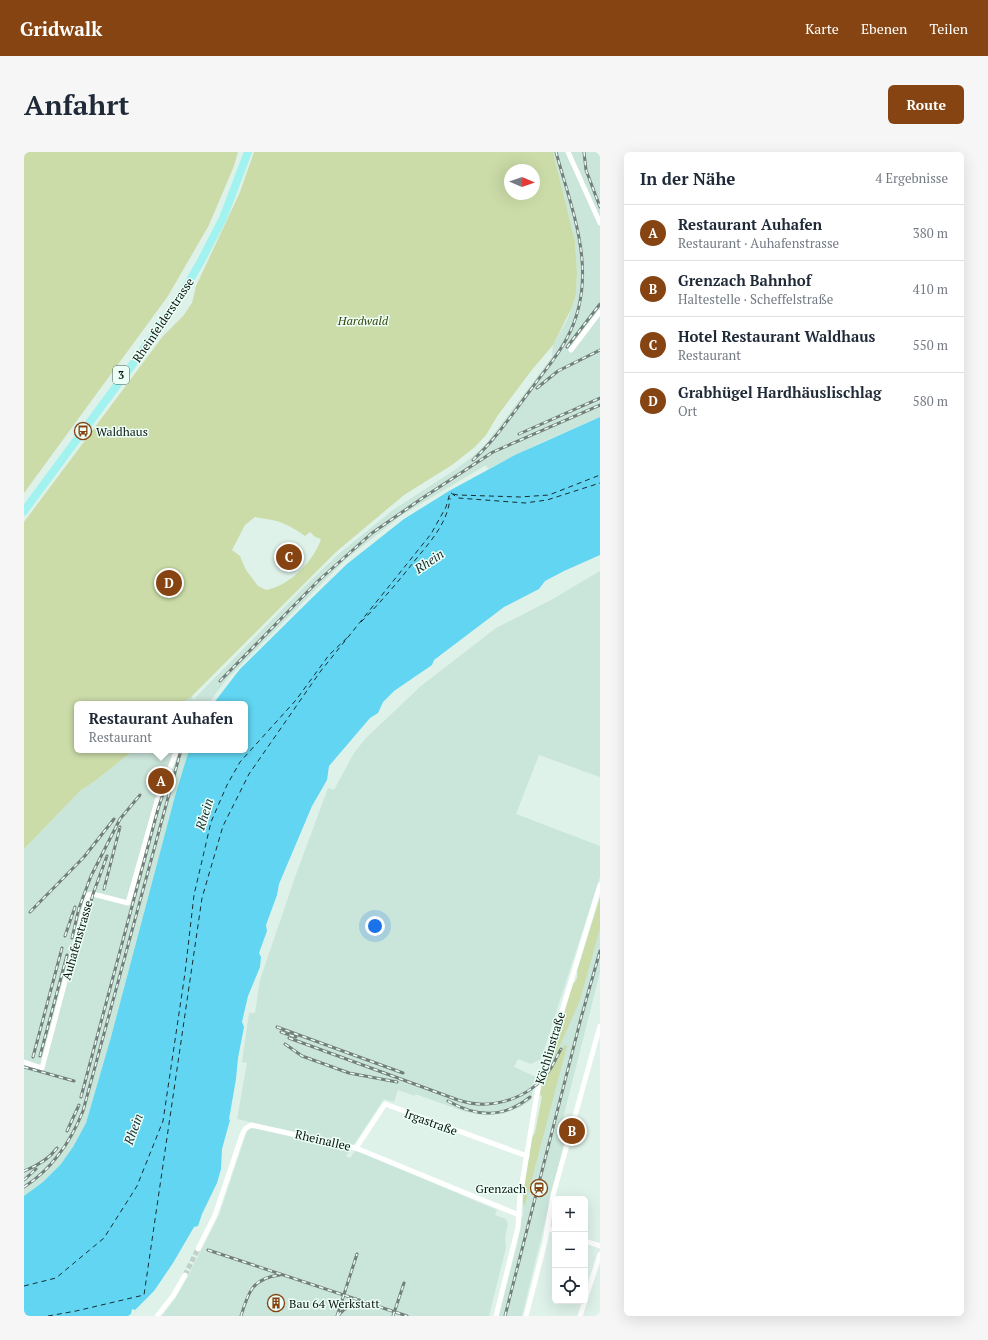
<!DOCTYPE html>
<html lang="de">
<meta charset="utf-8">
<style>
body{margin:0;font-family:"PT Serif",serif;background:#f6f6f7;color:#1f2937}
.controls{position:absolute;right:12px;bottom:12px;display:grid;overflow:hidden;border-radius:6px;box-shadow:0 4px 16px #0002}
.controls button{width:36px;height:36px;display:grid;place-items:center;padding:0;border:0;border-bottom:1px solid #e0e1e3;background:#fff;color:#1f2937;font:20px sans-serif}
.compass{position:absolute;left:480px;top:12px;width:36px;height:36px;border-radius:50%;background:#fff;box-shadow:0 4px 16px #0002;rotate:92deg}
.you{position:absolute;left:351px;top:774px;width:14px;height:14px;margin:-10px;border:3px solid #fff;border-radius:50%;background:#1a73e8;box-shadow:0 0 0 6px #1a73e833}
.badge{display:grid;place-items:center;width:26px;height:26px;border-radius:50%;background:#854411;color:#fff;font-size:13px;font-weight:700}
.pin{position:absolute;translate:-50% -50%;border:2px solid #fff;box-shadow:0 1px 4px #0006}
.popup{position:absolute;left:50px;top:549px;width:174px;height:52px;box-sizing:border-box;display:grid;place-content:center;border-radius:6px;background:#fff;filter:drop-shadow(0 1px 3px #0005);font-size:13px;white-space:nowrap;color:#747a83}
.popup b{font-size:15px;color:#1f2937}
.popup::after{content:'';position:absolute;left:50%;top:100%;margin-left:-8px;border:8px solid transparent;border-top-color:#fff}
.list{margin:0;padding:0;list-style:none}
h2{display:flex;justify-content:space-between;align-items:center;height:52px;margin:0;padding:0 16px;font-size:17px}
h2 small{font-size:13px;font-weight:400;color:#747a83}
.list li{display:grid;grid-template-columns:26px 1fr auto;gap:12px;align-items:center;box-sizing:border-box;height:56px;padding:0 16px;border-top:1px solid #e0e1e3}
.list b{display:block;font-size:15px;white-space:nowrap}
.list p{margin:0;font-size:13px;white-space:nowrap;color:#747a83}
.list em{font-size:13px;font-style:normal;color:#747a83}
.icon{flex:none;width:22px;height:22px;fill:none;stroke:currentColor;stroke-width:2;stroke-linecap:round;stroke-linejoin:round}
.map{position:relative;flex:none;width:576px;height:1164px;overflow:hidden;border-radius:6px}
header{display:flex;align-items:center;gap:24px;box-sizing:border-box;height:56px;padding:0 20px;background:#854411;color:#fff}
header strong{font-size:19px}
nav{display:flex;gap:22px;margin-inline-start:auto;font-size:14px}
.intro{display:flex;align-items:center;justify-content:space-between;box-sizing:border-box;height:96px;padding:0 24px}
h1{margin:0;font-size:28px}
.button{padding:10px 18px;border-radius:6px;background:#854411;color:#fff;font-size:14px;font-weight:700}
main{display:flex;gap:24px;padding:0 24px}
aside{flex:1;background:#fff;border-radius:6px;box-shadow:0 4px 16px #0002}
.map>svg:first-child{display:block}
</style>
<header>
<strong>Gridwalk</strong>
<nav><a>Karte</a><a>Ebenen</a><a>Teilen</a></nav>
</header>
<div class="intro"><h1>Anfahrt</h1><a class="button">Route</a></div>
<main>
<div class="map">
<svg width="576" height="1164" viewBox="0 0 576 1164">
<rect width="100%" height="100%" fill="#def2ea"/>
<g fill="#cae5da">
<polygon points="529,0 576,0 576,265 516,291 464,317 462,313 378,363 322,407 203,527 184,552 158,552 168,544 169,548 288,427 317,400 369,358 432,317 448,305 462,292 528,205 529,193 544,166 552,142 553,121 551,89"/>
<polygon points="576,419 576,625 515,603 492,662 576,694 576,725 517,907 507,912 494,907 490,915 512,925 508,935 509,937 507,948 498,954 479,962 457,963 439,959 391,942 391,944 374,938 370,950 360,947 329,994 213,967 223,911 218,910 225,861 231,861 236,828 270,728 304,636 310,638 330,601 342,586 397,534 472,476 527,448"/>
<polygon points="110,598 165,598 151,644 87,885 62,971 49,995 37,1012 19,1030 0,1044 0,697 56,639 71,629"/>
<polygon points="576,777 576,820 534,986 541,988 498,1164 475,1164 493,1093 499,1061 499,1045 508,985 511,981 518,945 516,942 520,922 525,915 535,896 555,848"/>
<polygon points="232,976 324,999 324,1001 322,1004 326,1006 331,999 340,1002 473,1058 471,1063 482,1067 484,1072 481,1085 482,1096 465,1164 138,1164 152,1145 163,1126 195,1063 223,979 225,977"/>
</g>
<g fill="#cbdca8" fill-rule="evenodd">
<polygon points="0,0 214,0 210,14 185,73 144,144 0,341"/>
<path d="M230,0H529L551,89L553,121L552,142L548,155L529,193L507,219L474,263L462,283L451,295L428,313L380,343L312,400L168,544L158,552H53V598H110L71,629L56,639L0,697V370L139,184L159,164L168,151L172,134L216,40ZM486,18H510V42H486ZM231,365C255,369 261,370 281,384L286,380L291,385L297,387C290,409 265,434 242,438L234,434L222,418L216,404L208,398L221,373Z"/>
<path d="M576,745V777L556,848L535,896L525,916L520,922L549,832C553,828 554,824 553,819Z"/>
<polygon points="540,893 543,894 501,1053 499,1052 499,1045 508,985 511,981 518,945 516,942 519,928 524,923 534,907"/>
</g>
<polygon fill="#61d5f1" points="576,265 576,403 540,419 521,429 515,437 480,455 410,508 408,513 370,539 359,550 354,561 346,566 305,614 303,628 288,654 255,732 253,743 242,773 243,779 235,801 237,805 236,815 224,844 218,870 220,875 214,906 212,927 205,967 206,968 198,997 197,1017 193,1031 178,1062 174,1074 170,1075 149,1111 130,1139 111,1158 108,1157 107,1162 104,1164 0,1164 0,1044 19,1030 37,1012 49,995 62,971 87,885 151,644 165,598 221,598 221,552 189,552 216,517 291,443 323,412 380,367 425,339 491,303"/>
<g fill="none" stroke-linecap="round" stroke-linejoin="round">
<g stroke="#182d32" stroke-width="1" stroke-dasharray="5 4" stroke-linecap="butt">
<polyline points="427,341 434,346 501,351 523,348 576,331"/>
<polyline points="429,342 434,343 496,345 525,343 576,323"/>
<path d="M337,470C357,450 375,429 392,407C407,389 424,370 426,346"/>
<polyline points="0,1134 32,1126 80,1086 113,1034 139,969 161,821 170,743 187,670 203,633 216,610 272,548 305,503 326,483"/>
<polyline points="24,1164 52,1159 120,1143 178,746 199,674 225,622 296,520 407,382 422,355 426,341"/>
</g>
<polyline stroke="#bfd1c9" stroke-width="5" stroke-dasharray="5 2.5" stroke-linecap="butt" points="161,1123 174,1097"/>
<g stroke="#fff" stroke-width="5">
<polyline points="544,0 576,71"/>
<polyline points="547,198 576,160"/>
<polyline points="0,910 18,916 64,743 69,742 104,751 133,649 153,598"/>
<polyline points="332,996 361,952 503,1004"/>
<polyline points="524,1076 531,1079"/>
<polyline points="561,1089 576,1094"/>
<polyline points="174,1097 191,1063 218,983 221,977 227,973 332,996 495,1063"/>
<polyline points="561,1148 576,1102"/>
<polyline points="133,1164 149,1144 161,1123"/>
<polyline points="472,1164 494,1075 496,1043 515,930 532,879 576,733"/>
<polyline points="502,1164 521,1090 529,1043 576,874"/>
<polyline points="556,1164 561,1149"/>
</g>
<polyline stroke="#a2f2f0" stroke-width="8" points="0,359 108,213 155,147 177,109 199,66 224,0"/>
<g stroke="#727f7a" stroke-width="3">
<g id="rail">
<polyline points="560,0 562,18 576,55"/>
<polyline points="543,195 576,152"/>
<polyline points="513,236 534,219 576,198"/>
<polyline points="495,282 576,246"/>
<path d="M449,308C472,287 489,261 508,236C520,219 534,204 543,186C576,124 549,62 532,0"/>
<polyline points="196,529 294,429 348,381 397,347 469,300 576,253"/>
<polyline points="80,737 96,675"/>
<polyline points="6,760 60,705 90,667"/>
<polyline points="61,773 69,742 83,704"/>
<polyline points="41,784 51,755"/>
<polyline points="48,786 55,756 67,724 96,667 116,643"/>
<polyline points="253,875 379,921"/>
<polyline points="257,880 272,885"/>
<path d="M265,886L434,948C467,959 505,947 525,919C530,912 533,904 537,897"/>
<polyline points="261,892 278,904 325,921 373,930"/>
<polyline points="16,904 43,803"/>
<polyline points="9,905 38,796"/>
<polyline points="0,915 50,929"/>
<polyline points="57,945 134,657 144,627"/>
<path d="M424,949C452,965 479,967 506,945"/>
<polyline points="43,979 55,953"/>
<path d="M0,1019C13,1014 25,1007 33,996"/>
<polyline points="0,1028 12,1017"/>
<path d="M0,1035C28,1017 47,989 59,959L157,598"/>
<polyline points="184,1098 383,1164"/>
<path d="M217,1164C224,1141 228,1126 256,1123"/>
<polyline points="313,1164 333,1102"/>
<path d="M314,1164C320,1156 328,1151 339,1151"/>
<polyline points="369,1164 380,1131"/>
<polyline points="481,1164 557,866 576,799"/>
</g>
</g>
<use href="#rail" stroke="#ecfff7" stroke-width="1.5" stroke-dasharray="4.5" stroke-linecap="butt"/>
</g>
<defs>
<g id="bus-ring" transform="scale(0.9)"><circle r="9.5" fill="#ecfff7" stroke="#854411" stroke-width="1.5"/><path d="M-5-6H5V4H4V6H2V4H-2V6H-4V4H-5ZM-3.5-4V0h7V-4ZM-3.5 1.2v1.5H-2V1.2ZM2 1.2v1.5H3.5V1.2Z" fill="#854411"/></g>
<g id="station-ring" transform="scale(0.9)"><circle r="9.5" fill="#ecfff7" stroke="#854411" stroke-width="1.5"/><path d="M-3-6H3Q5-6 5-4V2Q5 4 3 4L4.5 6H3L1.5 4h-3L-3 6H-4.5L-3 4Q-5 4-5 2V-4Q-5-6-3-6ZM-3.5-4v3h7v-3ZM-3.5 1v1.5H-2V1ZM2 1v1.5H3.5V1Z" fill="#854411"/></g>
<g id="building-ring" transform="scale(0.9)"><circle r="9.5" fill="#ecfff7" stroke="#854411" stroke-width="1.5"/><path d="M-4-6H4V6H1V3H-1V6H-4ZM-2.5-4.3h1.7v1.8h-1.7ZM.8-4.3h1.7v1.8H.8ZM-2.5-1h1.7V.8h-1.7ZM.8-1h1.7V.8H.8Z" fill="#854411"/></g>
</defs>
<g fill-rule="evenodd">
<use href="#bus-ring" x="59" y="279"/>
<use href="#station-ring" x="515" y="1036"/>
<use href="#building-ring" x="252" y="1151"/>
</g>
<g text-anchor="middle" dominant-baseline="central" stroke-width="3" stroke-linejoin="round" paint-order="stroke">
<rect fill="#ecfff7" stroke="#505a56" stroke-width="1" x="89" y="214" width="16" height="18" rx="3"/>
<g font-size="11" font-weight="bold" fill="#0d1411">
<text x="97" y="223">3</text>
</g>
<g font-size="12" fill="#0d1411" stroke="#ecfff7">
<text transform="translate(139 168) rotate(-56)">Rheinfelderstrasse</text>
<text transform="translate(53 788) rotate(-74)">Auhafenstrasse</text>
<text transform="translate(526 896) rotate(-73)">Köchlinstraße</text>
<text transform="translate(407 970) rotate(20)">Irgastraße</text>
<text transform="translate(299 988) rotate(13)">Rheinallee</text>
</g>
<g font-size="12" font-style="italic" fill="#374506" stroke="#ecfff7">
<text x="339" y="168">Hardwald</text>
</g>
<g font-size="12" fill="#0d1411" stroke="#ecfff7" text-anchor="start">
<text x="72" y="279">Waldhaus</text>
<text x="502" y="1036" text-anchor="end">Grenzach</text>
<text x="265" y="1151">Bau 64 Werkstatt</text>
</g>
<g font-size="13" font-style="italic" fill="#182d32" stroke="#ecfff7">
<text transform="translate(405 409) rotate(-34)">Rhein</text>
<text transform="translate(180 662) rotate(-73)">Rhein</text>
<text transform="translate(109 977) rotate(-70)">Rhein</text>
</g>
</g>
</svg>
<div class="controls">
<button>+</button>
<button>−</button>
<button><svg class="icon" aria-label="locate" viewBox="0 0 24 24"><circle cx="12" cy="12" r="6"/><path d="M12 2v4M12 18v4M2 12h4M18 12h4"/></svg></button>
</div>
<svg class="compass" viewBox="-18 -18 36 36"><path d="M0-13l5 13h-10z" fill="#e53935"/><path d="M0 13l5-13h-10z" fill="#747a83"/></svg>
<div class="you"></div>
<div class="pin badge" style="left:137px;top:629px">A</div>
<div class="popup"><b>Restaurant Auhafen</b>Restaurant</div>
<div class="pin badge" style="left:548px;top:979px">B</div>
<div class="pin badge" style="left:265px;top:405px">C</div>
<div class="pin badge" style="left:145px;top:431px">D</div>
</div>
<aside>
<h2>In der Nähe<small>4 Ergebnisse</small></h2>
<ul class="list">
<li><span class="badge">A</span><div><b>Restaurant Auhafen</b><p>Restaurant · Auhafenstrasse</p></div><em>380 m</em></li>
<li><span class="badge">B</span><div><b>Grenzach Bahnhof</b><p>Haltestelle · Scheffelstraße</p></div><em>410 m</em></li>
<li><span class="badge">C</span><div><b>Hotel Restaurant Waldhaus</b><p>Restaurant</p></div><em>550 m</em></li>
<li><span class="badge">D</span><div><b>Grabhügel Hardhäuslischlag</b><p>Ort</p></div><em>580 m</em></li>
</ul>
</aside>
</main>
